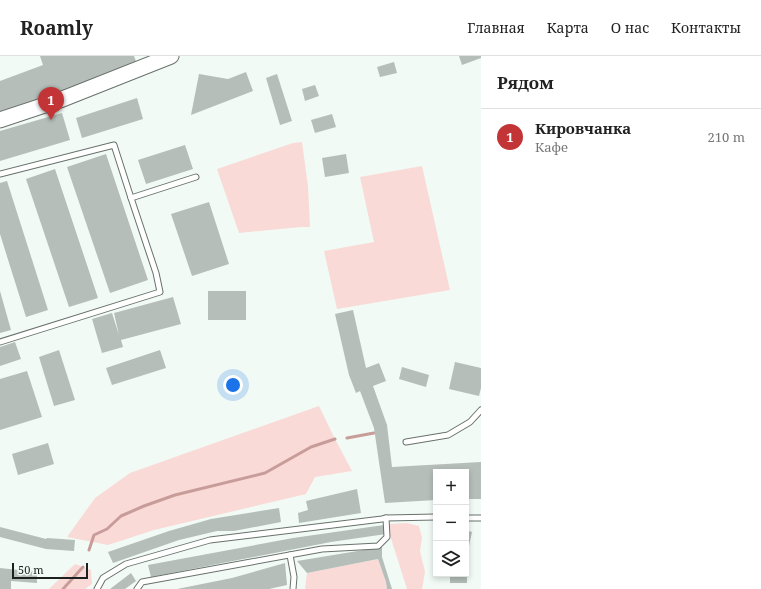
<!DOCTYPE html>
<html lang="ru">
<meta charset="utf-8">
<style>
body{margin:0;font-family:"Noto Serif",serif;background:#f6f6f6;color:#222}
.controls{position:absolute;right:12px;bottom:12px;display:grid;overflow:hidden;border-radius:0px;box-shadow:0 2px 6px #0003}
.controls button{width:36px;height:36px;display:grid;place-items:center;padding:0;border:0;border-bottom:1px solid #e0e0e0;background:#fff;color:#222;font:20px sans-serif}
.scale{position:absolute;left:12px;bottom:10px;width:76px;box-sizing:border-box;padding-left:4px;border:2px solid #1c201e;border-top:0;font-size:11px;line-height:14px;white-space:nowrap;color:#1c201e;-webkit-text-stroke:3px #f1faf5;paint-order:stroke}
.you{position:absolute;left:233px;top:329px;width:14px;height:14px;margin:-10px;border:3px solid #fff;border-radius:50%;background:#1a73e8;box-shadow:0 0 0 6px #1a73e833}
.badge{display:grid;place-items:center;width:26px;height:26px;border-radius:50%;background:#c33436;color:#fff;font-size:13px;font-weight:700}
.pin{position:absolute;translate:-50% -33px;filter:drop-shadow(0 1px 2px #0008)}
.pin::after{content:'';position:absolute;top:21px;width:14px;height:12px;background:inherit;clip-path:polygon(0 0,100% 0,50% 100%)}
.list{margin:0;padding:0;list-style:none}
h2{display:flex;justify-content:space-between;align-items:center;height:52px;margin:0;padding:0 16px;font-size:17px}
h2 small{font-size:13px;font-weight:400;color:#767676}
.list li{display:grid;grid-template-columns:26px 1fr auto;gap:12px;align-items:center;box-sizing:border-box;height:56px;padding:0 16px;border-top:1px solid #e0e0e0}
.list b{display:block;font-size:15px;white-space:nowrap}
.list p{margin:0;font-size:13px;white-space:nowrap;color:#767676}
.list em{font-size:13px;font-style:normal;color:#767676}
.icon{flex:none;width:22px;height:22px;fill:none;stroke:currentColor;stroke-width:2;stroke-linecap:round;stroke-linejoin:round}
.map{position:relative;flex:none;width:481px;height:533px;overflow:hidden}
header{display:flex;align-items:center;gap:24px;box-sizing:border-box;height:56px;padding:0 20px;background:#fff;border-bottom:1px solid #e0e0e0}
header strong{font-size:19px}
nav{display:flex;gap:22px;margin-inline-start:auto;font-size:14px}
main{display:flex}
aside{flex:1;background:#fff}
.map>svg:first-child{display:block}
</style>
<header>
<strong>Roamly</strong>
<nav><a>Главная</a><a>Карта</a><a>О нас</a><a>Контакты</a></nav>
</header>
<main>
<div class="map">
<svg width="481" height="533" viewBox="0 0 481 533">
<rect width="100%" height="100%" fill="#f1faf5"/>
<g fill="#fadad7">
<polygon points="302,86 308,130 310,171 301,171 239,177 217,113 293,87"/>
<polygon points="422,110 450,234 337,253 324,195 374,186 360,121"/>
<polygon points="319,350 335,383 352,415 315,421 306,438 154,474 108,489 67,481 95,442 130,417"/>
<polygon points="407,467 419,470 422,482 420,495 425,516 422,533 407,533 388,473 389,468"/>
<polygon points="378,503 386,526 387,533 305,533 307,517"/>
<polygon points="75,508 91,514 92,528 85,533 49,533"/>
</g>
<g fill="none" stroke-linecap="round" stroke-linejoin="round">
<g stroke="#c89d99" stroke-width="3">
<polyline points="347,382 374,377"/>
<polyline points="89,494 94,479 107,473 121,460 144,450 175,439 265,417 311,391 335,383"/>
<polyline points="63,533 83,511"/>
</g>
</g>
<g fill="#b5beb9">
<polygon points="40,0 134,0 137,8 0,57 0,25 43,9"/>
<polygon points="459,0 481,0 481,2 462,9"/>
<polygon points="394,6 397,17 380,21 377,11"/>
<polygon points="246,16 253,35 191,59 199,18 228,23"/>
<polygon points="277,18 292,65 280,69 266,22"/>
<polygon points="315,29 319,40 305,45 302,33"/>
<polygon points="137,42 143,63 82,82 76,62"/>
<polygon points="62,57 70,84 0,105 0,75"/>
<polygon points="332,58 336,71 315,77 311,64"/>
<polygon points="185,89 193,113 146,128 138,104"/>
<polygon points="106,98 148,224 110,237 67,111"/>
<polygon points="346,98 349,117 325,121 322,102"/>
<polygon points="55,113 98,242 69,251 26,123"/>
<polygon points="7,125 48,254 26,261 0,178 0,127"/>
<polygon points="209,146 229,208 192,220 171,158"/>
<polygon points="0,235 11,274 0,277"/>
<rect x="208" y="235" width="38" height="29"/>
<polygon points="173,241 181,268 121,284 123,291 102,297 92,263 112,257 119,279 114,257"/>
<polygon points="353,254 366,312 379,307 386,325 373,330 387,369 392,411 481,406 481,443 466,443 466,416 436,416 436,444 385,447 374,372 360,335 356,337 349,319 335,258"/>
<polygon points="15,286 21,303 0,310 0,291"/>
<polygon points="59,294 75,344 54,350 39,301"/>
<polygon points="160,294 166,312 112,329 106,312"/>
<polygon points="455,306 481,312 481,332 479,340 449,333"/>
<polygon points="402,311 429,319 426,331 399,323"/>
<polygon points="27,315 42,361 0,374 0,323"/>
<polygon points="48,387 54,408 18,419 12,398"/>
<polygon points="357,433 361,457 299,467 298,457 308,454 306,445"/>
<polygon points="279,452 281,466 234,475 217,475 179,484 113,507 108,496 169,475 211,463"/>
<polygon points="384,469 386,478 331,486 151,521 148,509 293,482"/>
<polygon points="0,471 46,483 47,482 75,484 74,495 46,493 0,481"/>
<polygon points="466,474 472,476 467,499 466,499"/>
<polygon points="382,491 382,501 392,533 387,533 386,526 378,503 307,517 297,505"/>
<polygon points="285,507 287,529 269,533 177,533 232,522"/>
<polygon points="0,512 37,516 37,527 11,525 11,533 0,533"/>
<polygon points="131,517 136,525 125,533 110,533"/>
<rect x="450" y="518" width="17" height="9"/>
</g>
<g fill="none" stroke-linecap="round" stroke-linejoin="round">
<g stroke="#69716c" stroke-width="7">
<g id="lane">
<polyline points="0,118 114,89 131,142 196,121"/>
<polyline points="0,286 160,236 156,217 131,142"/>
<polyline points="406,386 448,379 470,366 481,354"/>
<polyline points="466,462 481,462"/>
<polyline points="290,499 294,521 293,533"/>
<polyline points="97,533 103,522 126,508 210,484 382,463 386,462 436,461"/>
<polyline points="137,533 142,526 322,493 378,490 387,481 386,462"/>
</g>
</g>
<g stroke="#69716c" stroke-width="17">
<polyline id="secondary" points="0,64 60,44 171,0"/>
</g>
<use href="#lane" stroke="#fff" stroke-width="5"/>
<use href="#secondary" stroke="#fff" stroke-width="15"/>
</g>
</svg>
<div class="controls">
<button>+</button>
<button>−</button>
<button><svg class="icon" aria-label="layers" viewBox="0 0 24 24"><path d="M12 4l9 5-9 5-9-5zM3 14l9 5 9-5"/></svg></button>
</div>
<div class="scale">50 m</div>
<div class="you"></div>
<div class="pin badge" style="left:51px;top:64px">1</div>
</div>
<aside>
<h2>Рядом<small></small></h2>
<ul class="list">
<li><span class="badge">1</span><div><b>Кировчанка</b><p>Кафе</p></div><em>210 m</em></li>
</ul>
</aside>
</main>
